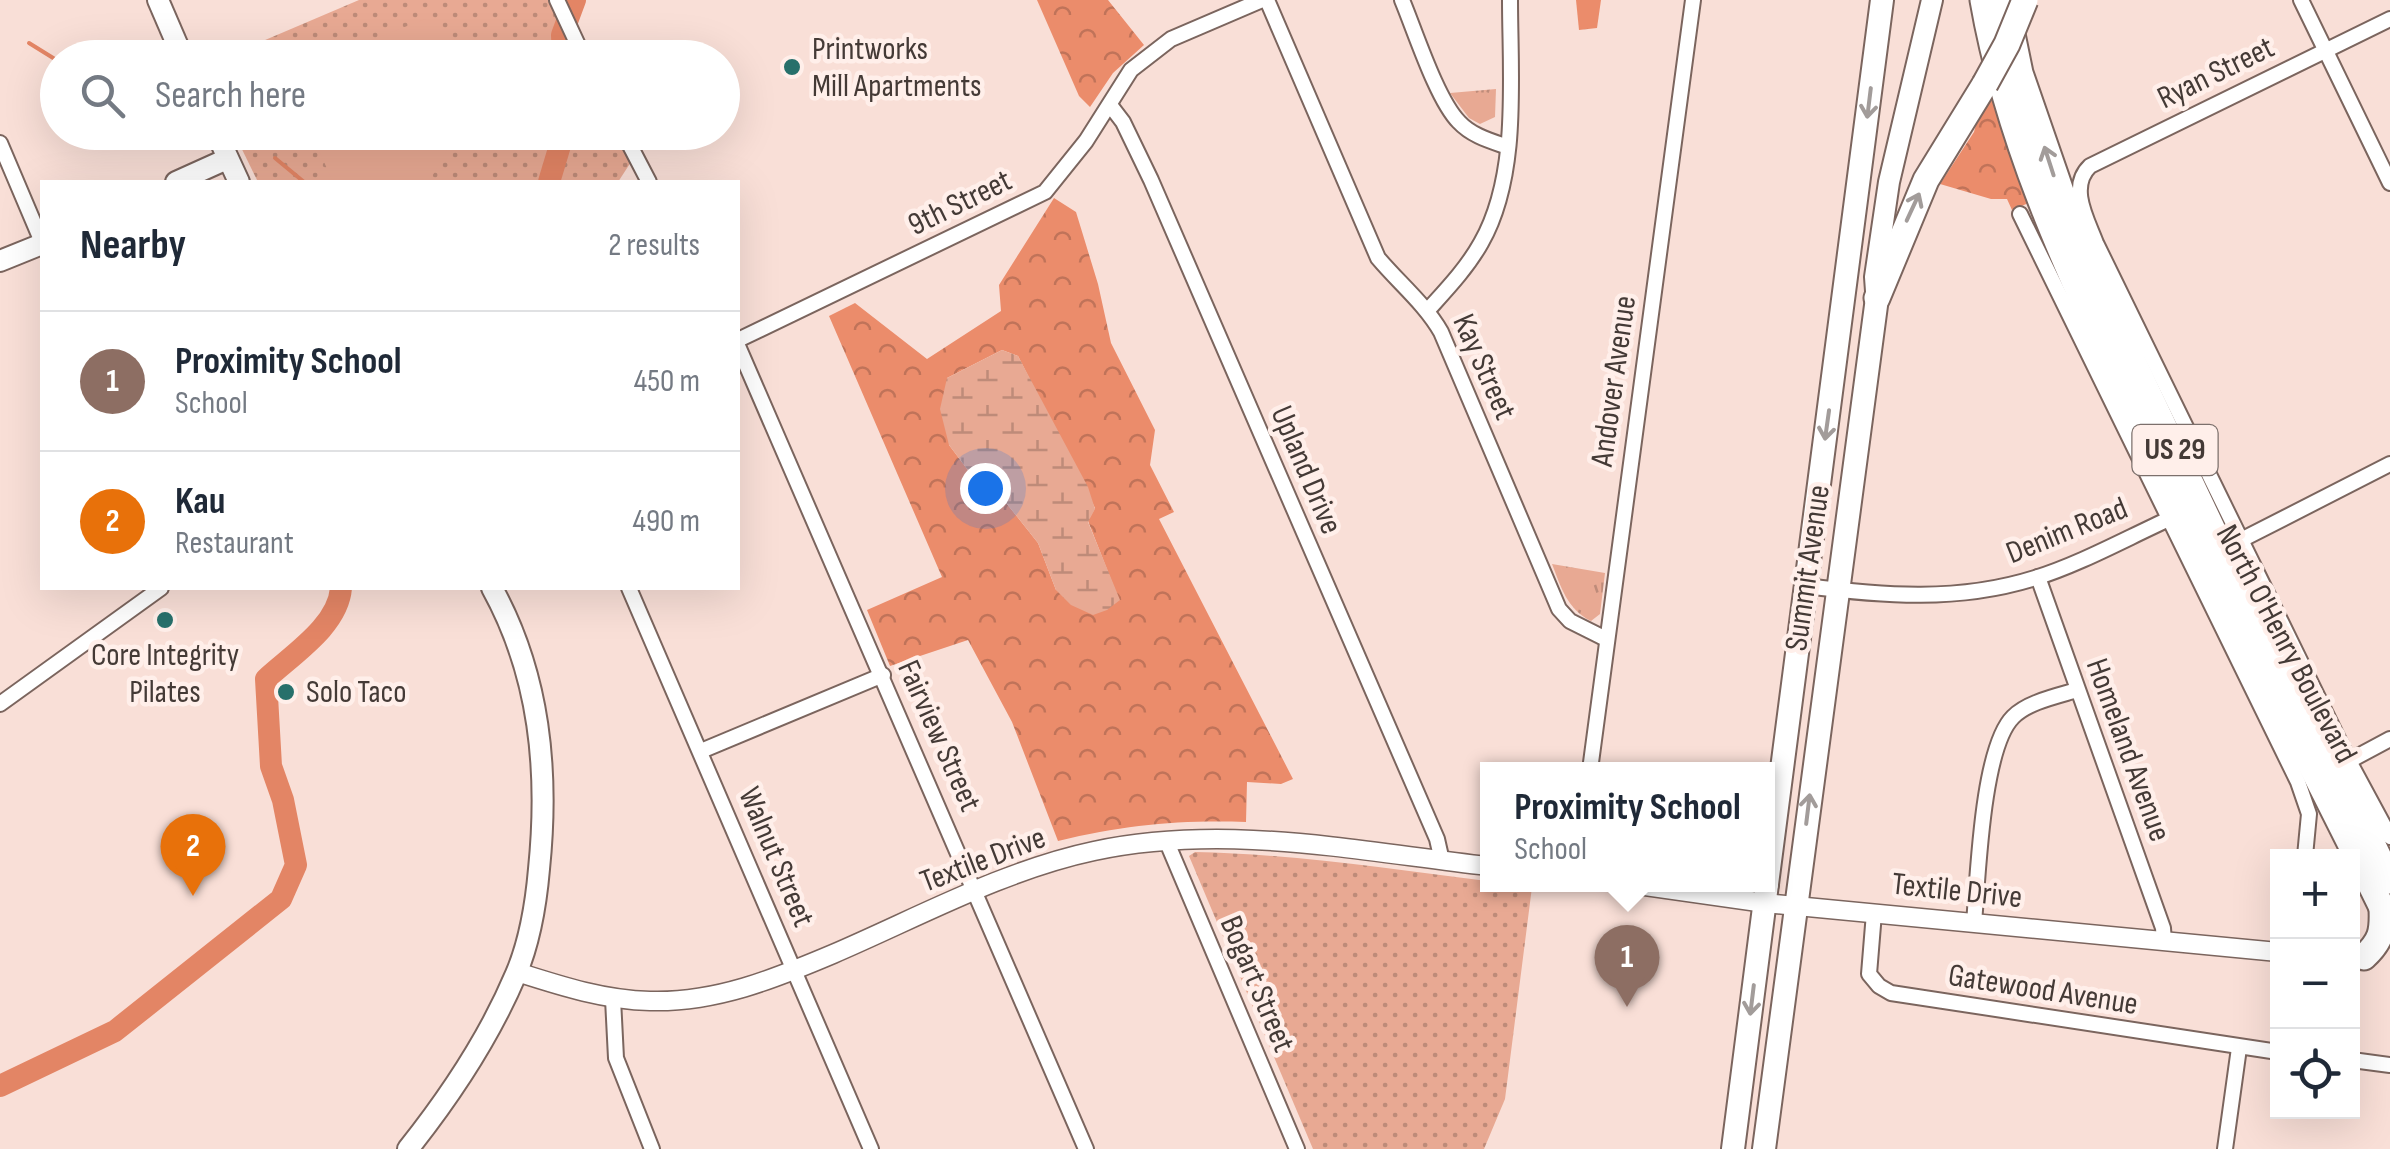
<!DOCTYPE html>
<meta charset="utf-8">
<style>
body{margin:0;font-family:"Sofia Sans Condensed",sans-serif;background:#f6f6f7;color:#1f2937}
.controls{position:absolute;right:30px;bottom:30px;display:grid;overflow:hidden;border-radius:0px;box-shadow:0 10px 40px #0002}
.controls button{width:90px;height:90px;display:grid;place-items:center;padding:0;border:0;border-bottom:2px solid #e0e1e3;background:#fff;color:#1f2937;font:50px sans-serif}
.you{position:absolute;left:985px;top:488px;width:35px;height:35px;margin:-25px;border:8px solid #fff;border-radius:50%;background:#1a73e8;box-shadow:0 0 0 15px #1a73e833}
.badge{display:grid;place-items:center;width:65px;height:65px;border-radius:50%;background:#111827;color:#fff;font-size:32px;font-weight:700}
.pin{position:absolute;translate:-50% -82px;filter:drop-shadow(0 2px 5px #0008)}
.pin::after{content:'';position:absolute;top:52px;width:35px;height:30px;background:inherit;clip-path:polygon(0 0,100% 0,50% 100%)}
.popup{position:absolute;left:1480px;top:762px;width:295px;height:130px;box-sizing:border-box;display:grid;place-content:center;border-radius:0px;background:#fff;filter:drop-shadow(0 2px 8px #0005);font-size:32px;white-space:nowrap;color:#747a83}
.popup b{font-size:38px;color:#1f2937}
.popup::after{content:'';position:absolute;left:50%;top:100%;margin-left:-20px;border:20px solid transparent;border-top-color:#fff}
.list{margin:0;padding:0;list-style:none}
h2{display:flex;justify-content:space-between;align-items:center;height:130px;margin:0;padding:0 40px;font-size:42px}
h2 small{font-size:32px;font-weight:400;color:#747a83}
.list li{display:grid;grid-template-columns:65px 1fr auto;gap:30px;align-items:center;box-sizing:border-box;height:140px;padding:0 40px;border-top:2px solid #e0e1e3}
.list b{display:block;font-size:38px;white-space:nowrap}
.list p{margin:0;font-size:32px;white-space:nowrap;color:#747a83}
.list em{font-size:32px;font-style:normal;color:#747a83}
.icon{flex:none;width:55px;height:55px;fill:none;stroke:currentColor;stroke-width:2;stroke-linecap:round;stroke-linejoin:round}
.map{position:relative;flex:none;width:2390px;height:1149px;overflow:hidden}
.search{position:absolute;background:#fff;box-shadow:0 10px 40px #0002;left:40px;top:40px;width:700px;height:110px;display:flex;align-items:center;gap:25px;box-sizing:border-box;padding:0 35px;border-radius:55px;color:#747a83;font-size:38px}
.panel{position:absolute;background:#fff;box-shadow:0 10px 40px #0002;left:40px;top:180px;width:700px;height:410px;border-radius:0px}
.map>svg:first-child{display:block}
</style>
<div class="map">
<svg width="2390" height="1149" viewBox="0 0 2390 1149">
<defs>
<pattern id="grass-tufts" width="24" height="20" patternUnits="userSpaceOnUse" patternTransform="scale(2.5)"><rect width="24" height="20" fill="#e8a993"/><path d="M3 7l-1-3M5 7V3M7 7l1-3M15 17l-1-3M17 17v-4M19 17l1-3" fill="none" stroke="#be8b79"/></pattern>
<pattern id="forest-crowns" width="20" height="18" patternUnits="userSpaceOnUse" patternTransform="scale(2.5)"><rect width="20" height="18" fill="#eb8c6b"/><path d="M2 6a3 3 0 1 1 6 0M12 15a3 3 0 1 1 6 0" fill="none" stroke="#c07359"/></pattern>
<pattern id="wetland-marsh" width="20" height="14" patternUnits="userSpaceOnUse" patternTransform="scale(2.5)"><rect width="20" height="14" fill="#e8a993"/><path d="M1 5h8M5 5V1M11 12h8M15 12V8" fill="none" stroke="#be8b79"/></pattern>
<pattern id="park-dots" width="8" height="8" patternUnits="userSpaceOnUse" patternTransform="scale(2.5)"><rect width="8" height="8" fill="#e8a993"/><path d="M2 2h.1M6 6h.1" fill="none" stroke="#be8b79" stroke-width="1.8" stroke-linecap="round"/></pattern>
</defs>
<rect width="100%" height="100%" fill="#f9dfd7"/>
<g fill="url(#grass-tufts)">
<polygon points="1496,89 1495,117 1480,124 1469,118 1450,93"/>
<path d="M1552,564L1605,573L1600,614L1591,621C1567,609 1561,587 1552,564Z"/>
</g>
<g fill="url(#forest-crowns)" fill-rule="evenodd">
<polygon points="1037,0 1108,0 1144,45 1113,73 1090,107 1079,96"/>
<polygon points="1576,0 1601,0 1597,28 1579,30"/>
<polygon points="1994,87 2031,202 2012,210 2007,199 1991,199 1940,184 1974,132 1980,109"/>
<path d="M1054,198L1076,212L1098,284L1111,343L1155,430L1150,465L1174,512L1159,519L1293,779L1281,784L1247,782L1246,822C1176,820 1126,825 1058,841L1012,722L968,640L890,666L867,610L942,577L829,316L855,303L927,359L1001,311L999,285ZM1002,350L1018,356L1095,508L1088,521L1119,600L1056,590L1038,543L1007,504L980,486L949,445L947,378Z"/>
</g>
<polygon fill="url(#wetland-marsh)" points="1002,350 1018,356 1088,487 1095,509 1088,522 1120,600 1107,610 1093,615 1071,605 1056,590 1038,543 1007,504 980,486 949,445 940,409 947,378"/>
<g fill="url(#park-dots)">
<polygon points="359,0 553,0 583,58 223,58"/>
<polygon points="234,133 617,133 631,162 618,182 258,182"/>
<path d="M1195,852C1293,854 1389,869 1487,881V884L1532,887L1505,1099L1484,1149H1313L1189,856Z"/>
</g>
<g fill="#e8a993">
<polygon points="425,19 455,50 458,57 328,57"/>
<polygon points="311,133 456,133 429,182 333,182"/>
</g>
<g fill="none" stroke-linecap="round" stroke-linejoin="round">
<g stroke="#e38565" stroke-width="4">
<polyline points="29,43 58,61"/>
<polyline points="275,158 304,182"/>
</g>
<g stroke="#e38565" stroke-width="22">
<polyline points="563,58 562,35 575,0"/>
<polyline points="549,182 564,132"/>
<path d="M0,1086L115,1031L281,899L296,865L283,800L271,766L266,679C293,654 338,626 341,588"/>
</g>
<g stroke="#7b655e" stroke-width="18">
<g id="minor">
<polyline points="557,0 584,58"/>
<path d="M1267,0L1378,258C1399,283 1425,304 1441,332L1559,609L1570,621L1606,639"/>
<path d="M1402,0C1415,31 1437,100 1459,122C1472,136 1491,141 1508,147"/>
<polyline points="2301,0 2390,183"/>
<path d="M2390,19L2090,166C2068,187 2087,219 2096,243L2349,761L2390,837"/>
<polyline points="1110,105 1123,122 1151,180 1437,839 1442,861"/>
<polyline points="623,132 649,182"/>
<polyline points="0,143 42,242"/>
<polyline points="2020,214 2298,782 2309,814 2305,856"/>
<path d="M1428,310C1447,289 1467,268 1481,243C1520,175 1510,76 1510,0"/>
<polyline points="738,340 1045,192 1086,141 1131,70 1171,39 1262,0"/>
<polyline points="738,346 1086,1149"/>
<polyline points="2241,540 2390,464"/>
<polyline points="2038,577 2163,928 2164,942"/>
<path d="M1806,586C1883,596 1959,602 2035,578C2080,564 2125,539 2169,519"/>
<polyline points="629,588 871,1149"/>
<polyline points="0,704 161,588"/>
<polyline points="701,751 883,675"/>
<polyline points="2349,761 2390,739"/>
<polyline points="1590,770 1693,0"/>
<polyline points="1166,840 1297,1149"/>
<polyline points="1874,913 1869,974 1879,986 1891,993 2278,1052"/>
<path d="M1974,923C1978,877 1982,748 2013,717C2028,702 2057,696 2077,690"/>
<polyline points="613,999 616,1058 652,1149"/>
<polyline points="2352,1060 2390,1065"/>
<polyline points="2225,1149 2239,1048"/>
</g>
</g>
<g stroke="#7b655e" stroke-width="21">
<g id="tertiary">
<polyline points="1631,884 1765,903 2278,952"/>
<path d="M517,972C561,986 604,1000 650,1001C715,1003 774,979 833,954C917,918 1004,870 1094,851C1226,823 1355,851 1487,866"/>
</g>
</g>
<g stroke="#7b655e" stroke-width="24">
<g id="secondary">
<polyline points="158,0 183,58"/>
<polyline points="216,132 239,182"/>
<polyline points="176,182 227,159"/>
<polyline points="0,261 42,244"/>
<polyline points="1876,291 1875,277 1889,182 1932,0"/>
<path d="M408,1149C451,1095 489,1038 516,974C530,941 536,904 539,869C549,771 540,675 492,588"/>
</g>
</g>
<g stroke="#7b655e" stroke-width="26">
<g id="primary">
<polyline points="1767,884 1882,0"/>
<polyline points="1733,1149 1767,884"/>
<polyline points="1764,1149 1877,298"/>
</g>
</g>
<g stroke="#7b655e" stroke-width="29">
<g id="motorway">
<path d="M1983,0C2007,138 2065,265 2124,390C2208,570 2303,745 2390,924"/>
<polyline points="2005,0 2020,73 2084,258 2222,549 2336,767 2390,881"/>
<polyline points="1877,298 1926,180 1985,84"/>
<path d="M2364,957C2381,941 2383,932 2382,909"/>
</g>
</g>
<use href="#minor" stroke="#fff" stroke-width="14"/>
<use href="#tertiary" stroke="#fff" stroke-width="18"/>
<use href="#secondary" stroke="#fff" stroke-width="20"/>
<use href="#primary" stroke="#fff" stroke-width="22"/>
<use href="#motorway" stroke="#fff" stroke-width="25"/>
<g stroke="#7b655e" stroke-width="29" stroke-linecap="butt">
<polyline id="motorway-bridge" points="1985,84 2007,44 2025,0"/>
</g>
<use href="#motorway-bridge" stroke="#fff" stroke-width="25"/>
</g>
<defs><path id="oneway-shaft" d="M-6 0H5M1.5-3L5.5 0L1.5 3" fill="none" stroke-width="1.6" stroke-linecap="round" stroke-linejoin="round" transform="scale(2.5)"/></defs>
<g stroke="#a29c9a">
<use href="#oneway-shaft" transform="translate(1869 103) rotate(97)"/>
<use href="#oneway-shaft" transform="translate(2049 161) rotate(-108)"/>
<use href="#oneway-shaft" transform="translate(1913 207) rotate(-65)"/>
<use href="#oneway-shaft" transform="translate(1827 425) rotate(98)"/>
<use href="#oneway-shaft" transform="translate(1808 809) rotate(-83)"/>
<use href="#oneway-shaft" transform="translate(1752 1000) rotate(97)"/>
</g>
<g fill="#27706b" stroke="#ffefea" stroke-width="4">
<circle cx="792" cy="67" r="10"/>
<circle cx="165" cy="620" r="10"/>
<circle cx="286" cy="692" r="10"/>
</g>
<g text-anchor="middle" dominant-baseline="central" stroke-width="9" stroke-linejoin="round" paint-order="stroke">
<rect fill="#ffefea" stroke="#7c706c" stroke-width="2.5" x="2132.5" y="425" width="85" height="50" rx="8"/>
<g font-size="30" font-weight="bold" fill="#443a36">
<text x="2175" y="450">US 29</text>
</g>
<g font-size="32" fill="#443a36" stroke="#ffefea" text-anchor="start">
<text x="812" y="49">Printworks<tspan x="812" dy="37">Mill Apartments</tspan></text>
<text x="165" y="655" text-anchor="middle">Core Integrity<tspan x="165" dy="37">Pilates</tspan></text>
<text x="306" y="692">Solo Taco</text>
</g>
<g font-size="32" fill="#443a36" stroke="#ffefea">
<text transform="translate(2216 73) rotate(-26)">Ryan Street</text>
<text transform="translate(960 203) rotate(-26)">9th Street</text>
<text transform="translate(1484 367) rotate(66)">Kay Street</text>
<text transform="translate(1614 381) rotate(-82)">Andover Avenue</text>
<text transform="translate(1306 470) rotate(67)">Upland Drive</text>
<text transform="translate(2067 531) rotate(-22)">Denim Road</text>
<text transform="translate(1808 568) rotate(-82)">Summit Avenue</text>
<text transform="translate(2286 644) rotate(62)">North O'Henry Boulevard</text>
<text transform="translate(939 736) rotate(66)">Fairview Street</text>
<text transform="translate(2128 750) rotate(70)">Homeland Avenue</text>
<text transform="translate(776 857) rotate(67)">Walnut Street</text>
<text transform="translate(983 860) rotate(-21)">Textile Drive</text>
<text transform="translate(1957 891) rotate(6)">Textile Drive</text>
<text transform="translate(1257 984) rotate(67)">Bogart Street</text>
<text transform="translate(2043 990) rotate(9)">Gatewood Avenue</text>
</g>
</g>
</svg>
<div class="controls">
<button>+</button>
<button>−</button>
<button><svg class="icon" aria-label="locate" viewBox="0 0 24 24"><circle cx="12" cy="12" r="6"/><path d="M12 2v4M12 18v4M2 12h4M18 12h4"/></svg></button>
</div>
<div class="you"></div>
<div class="pin badge" style="left:1627px;top:1007px;background:#8d6e63">1</div>
<div class="popup"><b>Proximity School</b>School</div>
<div class="pin badge" style="left:193px;top:896px;background:#e8710a">2</div>
<div class="search"><svg class="icon" aria-label="search" viewBox="0 0 24 24"><circle cx="10" cy="10" r="6"/><path d="M15 15l6 6"/></svg>Search here</div>
<section class="panel">
<h2>Nearby<small>2 results</small></h2>
<ul class="list">
<li><span class="badge" style="background:#8d6e63">1</span><div><b>Proximity School</b><p>School</p></div><em>450 m</em></li>
<li><span class="badge" style="background:#e8710a">2</span><div><b>Kau</b><p>Restaurant</p></div><em>490 m</em></li>
</ul>
</section>
</div>
